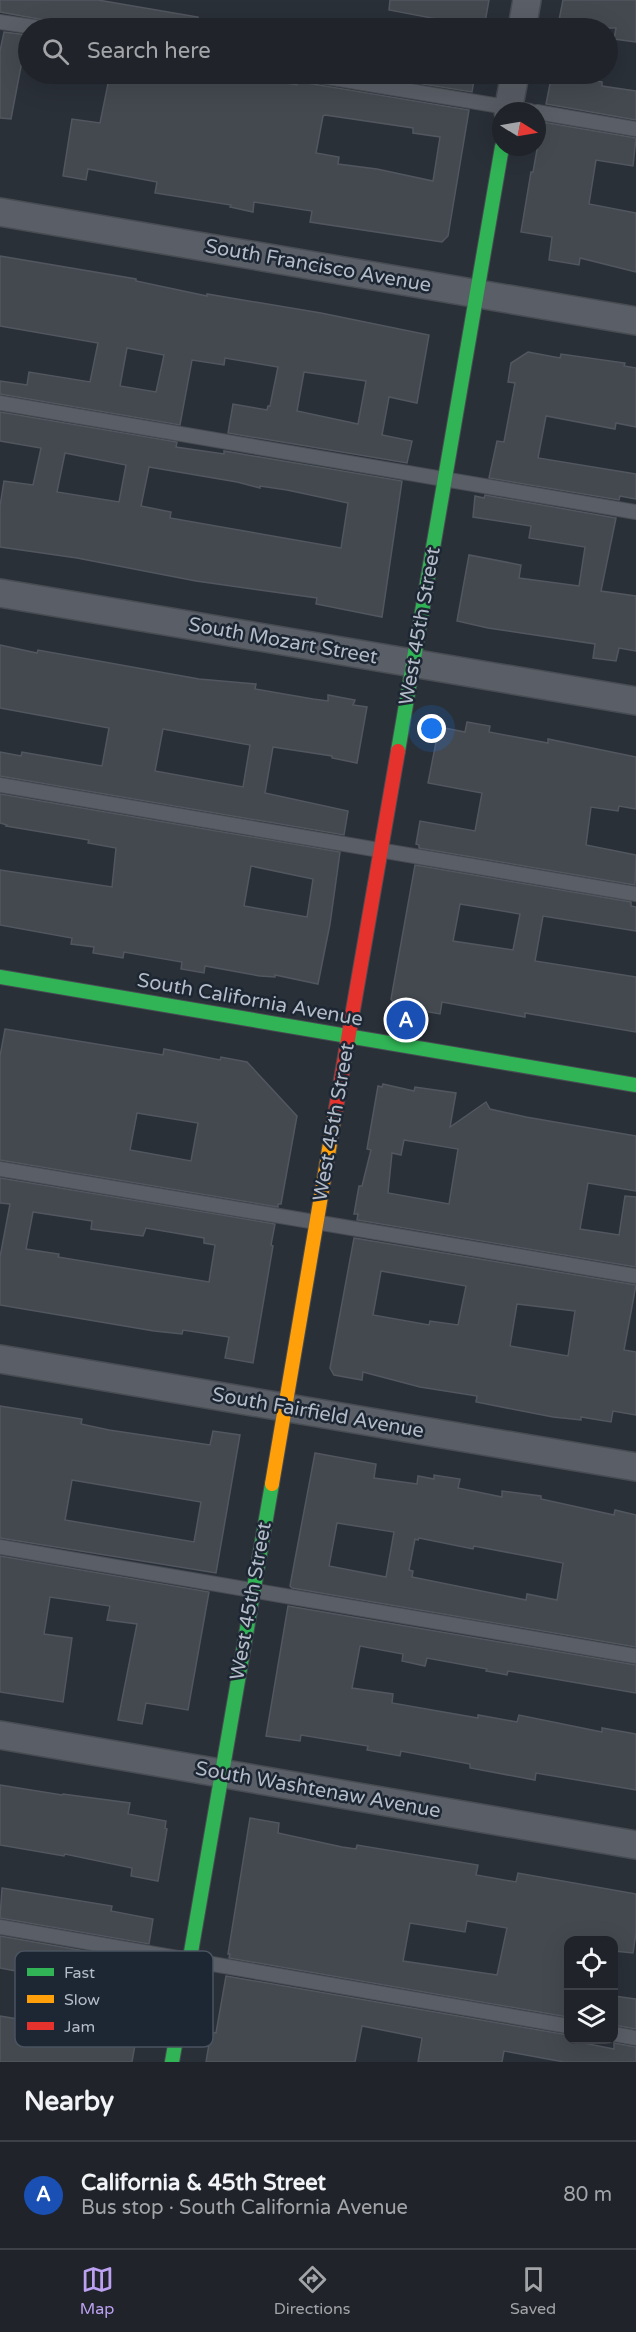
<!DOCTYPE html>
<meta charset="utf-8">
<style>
body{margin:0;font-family:"Varela Round",sans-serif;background:#282c32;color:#f1f3f6}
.controls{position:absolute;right:18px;bottom:18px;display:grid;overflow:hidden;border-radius:12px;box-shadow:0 6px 24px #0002}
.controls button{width:54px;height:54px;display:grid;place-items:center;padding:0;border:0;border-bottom:2px solid #3d4147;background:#20242a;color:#f1f3f6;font:30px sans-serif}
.compass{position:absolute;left:492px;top:102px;width:54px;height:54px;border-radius:50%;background:#20242a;box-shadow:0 6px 24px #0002;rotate:101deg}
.you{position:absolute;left:432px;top:729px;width:21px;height:21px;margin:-15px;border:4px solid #fff;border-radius:50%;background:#1a73e8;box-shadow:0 0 0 9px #1a73e833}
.badge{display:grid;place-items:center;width:39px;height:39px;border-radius:50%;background:#bca0f2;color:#fff;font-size:20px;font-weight:700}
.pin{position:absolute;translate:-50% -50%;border:3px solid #fff;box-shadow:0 2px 6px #0006}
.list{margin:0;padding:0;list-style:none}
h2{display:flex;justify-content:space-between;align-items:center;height:78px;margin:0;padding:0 24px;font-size:26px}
h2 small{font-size:20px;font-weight:400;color:#a2a4a8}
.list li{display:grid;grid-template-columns:39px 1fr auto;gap:18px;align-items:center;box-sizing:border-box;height:108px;padding:0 24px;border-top:2px solid #3d4147}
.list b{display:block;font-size:22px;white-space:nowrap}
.list p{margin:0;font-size:20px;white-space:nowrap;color:#a2a4a8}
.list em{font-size:20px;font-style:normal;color:#a2a4a8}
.icon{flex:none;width:33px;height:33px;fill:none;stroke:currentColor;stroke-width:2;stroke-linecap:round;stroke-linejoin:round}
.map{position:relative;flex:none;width:636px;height:2062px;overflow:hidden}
.search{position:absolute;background:#20242a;box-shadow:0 6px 24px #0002;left:18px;right:18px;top:18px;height:66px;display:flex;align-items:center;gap:15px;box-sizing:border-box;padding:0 21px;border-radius:33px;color:#a2a4a8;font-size:22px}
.sheet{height:186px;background:#20242a}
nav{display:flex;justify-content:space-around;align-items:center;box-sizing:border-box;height:84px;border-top:2px solid #3d4147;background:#20242a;font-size:16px;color:#a2a4a8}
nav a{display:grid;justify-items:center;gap:3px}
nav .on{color:#bca0f2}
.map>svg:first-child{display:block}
</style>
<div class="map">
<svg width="636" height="2062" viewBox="0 0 636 2062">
<rect width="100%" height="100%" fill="#2a3038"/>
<g fill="#444950" stroke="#52575f" stroke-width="1.5" fill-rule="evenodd">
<polygon points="0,0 98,0 198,17 197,28 88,28 0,12"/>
<polygon points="390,0 489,0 484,28 457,28 458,23 389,10"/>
<polygon points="563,0 636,0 636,42 614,39 616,28 577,28 558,25"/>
<polygon points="4,32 27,35 11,119 0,118 0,51"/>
<path d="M110,74H243V76L297,85L299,74L302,81L307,83L469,110L448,236L442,242L310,222L312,211L254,202L253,212L230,207L231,205L155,193L157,182L88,169L86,180L63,176L72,119L100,123ZM325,115L413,128V133L440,137L433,181L377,169L338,164L339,157L316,153L323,116Z"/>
<polygon points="360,74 475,74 472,92"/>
<polygon points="552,74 578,74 577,78 602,82 602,86 636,91 636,120 546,104"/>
<polygon points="542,122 636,138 633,166 596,160 589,204 636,213 636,272 580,258 579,265 549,260 552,237 521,232 531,172 533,172"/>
<path d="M0,256L136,279V281L207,296V294L321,313L429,335L417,403L389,397L382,435L412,441L407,463L228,433L233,404L267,410L268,406H270L278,367L225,358L224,365L192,360L180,425L0,394V381L27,385L29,372L90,382L98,343L0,326ZM127,348L164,355L156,392L120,386ZM304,372L366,381L358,424L297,411Z"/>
<polygon points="528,352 560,358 561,354 625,363 624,366 636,368 636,427 616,423 615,429 546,416 538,458 636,474 636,499 620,496 619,500 489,478 497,441 504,442 515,383 508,382 511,363"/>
<path d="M0,412L177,442L176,447L224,454V451L402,481L382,617L316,604L317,598L196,581L77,558L0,547V506L4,481L33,485L41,448L0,441ZM65,453L126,465L119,502L57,492ZM149,467L237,482L260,488V486L287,490L348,503L341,548L170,518L171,512L141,506Z"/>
<polygon points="485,495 616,518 601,591 636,596 636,651 619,648 616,661 593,658 595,644 488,628 457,621 469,555 521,565 519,578 579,586 585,547 529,538 531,526 473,517 475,496 484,498"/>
<path d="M0,645L37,653L38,650L199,679L256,684L255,689L313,699L328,701V695L355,700L353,705L367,707L357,763L332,758V756L273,747L265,793L348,811L344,835L0,776V752L21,756L22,752L102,766L109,728L0,708ZM163,729L250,745L243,787L155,771Z"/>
<polygon points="467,722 490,726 489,732 548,743 548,739 636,757 636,809 619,806 618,811 591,807 586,845 636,855 635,885 419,848 419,845 416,844 420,821 475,831 482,793 428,783 439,727 465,732"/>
<path d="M0,794L340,852L330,924L318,984L275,975V977L260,976L205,966L204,973L181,969L182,962L124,952L123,958L93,953L94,947L71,944L72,938L0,925V870L112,887L116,848L88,843L89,840L6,826L7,825L0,823ZM251,866L313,879L307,917L244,906Z"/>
<path d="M415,865L631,902V906L636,907V931L543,916L535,961L636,977V1032L525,1013V1017L442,1002L440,1014L396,1006L391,999ZM460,904L520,914L513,950L453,941Z"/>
<path d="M5,1029L163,1055L164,1049L220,1060L221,1057L247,1062L297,1116L281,1204H278V1207L0,1160V1056ZM137,1113L198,1123L191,1161L130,1150Z"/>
<path d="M383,1084L414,1091L415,1087L456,1093L450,1127L486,1102L490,1109L526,1117L636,1136V1191L588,1183L580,1229L619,1235L625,1196L636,1197V1267L357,1220L358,1214H354L359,1186H362L371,1150L367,1149L378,1086L382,1087ZM404,1140L458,1149L449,1204L388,1193L392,1153L401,1155Z"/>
<path d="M0,1178L275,1224L271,1245L273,1246L253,1363L225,1358L229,1337L183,1330L182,1334L154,1331L0,1305V1257L10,1204L0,1203ZM33,1212L92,1221L91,1229L143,1236L146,1228L204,1238V1243L215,1245L209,1282L58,1257L59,1254L26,1249Z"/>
<path d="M354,1238L636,1285L624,1350L636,1352V1415L613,1411L611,1422L581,1417V1420L553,1417L476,1402L477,1396L420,1387L363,1372L362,1380L334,1375L330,1368ZM381,1271L466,1286L458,1325L430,1321L429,1325L373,1315ZM517,1304L575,1311L568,1356L510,1346Z"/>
<path d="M0,1406L82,1419L81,1424L109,1430L210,1445L213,1431L240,1435L216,1573L0,1538ZM72,1480L201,1502L194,1542L65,1520Z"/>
<path d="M315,1453L376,1464L374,1478L417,1484L418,1476L434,1479V1475L460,1479L458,1488L502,1497V1491L541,1496V1499L614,1515L615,1510L636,1515V1647L292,1588L290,1586L296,1554ZM337,1523L394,1532L386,1577L329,1566ZM419,1538L473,1549L474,1546L563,1563L557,1600L527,1594L526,1600L412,1577L413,1571L409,1570L415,1539L418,1540Z"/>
<polygon points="0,1556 209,1592 188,1710 146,1703 142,1724 118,1720 137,1624 107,1620 110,1606 50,1597 44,1634 72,1638 63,1702 0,1692"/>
<polygon points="288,1606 636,1665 636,1693 508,1671 507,1675 486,1671 487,1669 427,1658 425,1666 402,1661 403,1654 360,1646 352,1688 393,1694 392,1703 478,1718 478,1715 517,1722 519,1715 602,1732 602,1728 636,1734 636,1790 536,1773 535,1780 470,1768 470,1764 401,1751 400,1756 367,1750 368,1746 301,1735 300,1741 266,1736"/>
<polygon points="0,1785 62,1795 63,1794 130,1803 128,1814 166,1821 165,1828 167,1829 158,1881 131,1876 132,1868 65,1854 64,1856 0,1845"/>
<path d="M250,1818L279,1823L278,1833L342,1847L356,1849L357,1845L478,1865L476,1875L516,1882L518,1873L636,1894V1933L633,1953L614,1951V1941H568V2017L229,1958L230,1954H228ZM467,1921L507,1928L497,1975L403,1961L410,1923L465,1932Z"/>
<polygon points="2,1888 112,1906 111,1911 153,1919 149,1944 0,1918"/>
<polygon points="0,1936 147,1962 146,1964 149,1964 132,2062 0,2062 0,2016 48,2024 55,1983 31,1981 32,1974 0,1968"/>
<polygon points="226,1976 568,2035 568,2040 614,2049 614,2043 636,2047 636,2062 564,2062 504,2051 502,2062 418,2062 422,2038 362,2026 355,2062 206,2062 211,2032 216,2033"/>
<polygon points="614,1996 636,1999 636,2029 614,2025"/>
</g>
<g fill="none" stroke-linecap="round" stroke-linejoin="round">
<g stroke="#484c53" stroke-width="16">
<g id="lane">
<polyline points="0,22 41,28"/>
<polyline points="308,74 530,111"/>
<polyline points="537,112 636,129"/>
<polyline points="0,403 636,512"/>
<polyline points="0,785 636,894"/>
<polyline points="0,1169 636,1276"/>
<polyline points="0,1547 636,1656"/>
<polyline points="0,1927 568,2026"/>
<polyline points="614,2034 636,2038"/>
</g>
</g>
<g stroke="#484c53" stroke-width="30">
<g id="street">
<polyline points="522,28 527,0"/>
<polyline points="508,111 515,74"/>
<polyline points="0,212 636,321"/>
<polyline points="0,593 636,701"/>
<polyline points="0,1359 636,1467"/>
<polyline points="0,1735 636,1845"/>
</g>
</g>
<g stroke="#484c53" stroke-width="16">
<g id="fast">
<polyline points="398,751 502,147"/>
<polyline points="0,977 636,1085"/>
<polyline points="172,2062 272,1484"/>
</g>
</g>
<g stroke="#484c53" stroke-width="16">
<polyline id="slow" points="272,1484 335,1114"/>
</g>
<g stroke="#484c53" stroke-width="16">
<polyline id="jam" points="335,1114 398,751"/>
</g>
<use href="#lane" stroke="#5a5e66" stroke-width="14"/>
<use href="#street" stroke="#5a5e66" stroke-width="27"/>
<use href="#fast" stroke="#30b455" stroke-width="14"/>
<use href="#slow" stroke="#ff9f0a" stroke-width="14"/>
<use href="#jam" stroke="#e5322d" stroke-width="14"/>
</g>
<g text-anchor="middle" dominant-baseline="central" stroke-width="5" stroke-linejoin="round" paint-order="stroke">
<g font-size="20" fill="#b4bcc9" stroke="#1d2633">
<text transform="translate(318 266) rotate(10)">South Francisco Avenue</text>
<text transform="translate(420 626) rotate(-80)">West 45th Street</text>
<text transform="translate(283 641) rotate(10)">South Mozart Street</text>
<text transform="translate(250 1000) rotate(10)">South California Avenue</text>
<text transform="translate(334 1122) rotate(-80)">West 45th Street</text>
<text transform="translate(318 1413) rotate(10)">South Fairfield Avenue</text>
<text transform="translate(251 1601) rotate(-80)">West 45th Street</text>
<text transform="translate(318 1790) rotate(10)">South Washtenaw Avenue</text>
</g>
</g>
<rect x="15" y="1951" width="198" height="96" rx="9" fill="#1d2633" stroke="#4a5360" stroke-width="1.5"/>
<rect x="27" y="1968" width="27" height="8" fill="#30b455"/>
<rect x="27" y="1995" width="27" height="8" fill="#ff9f0a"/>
<rect x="27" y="2022" width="27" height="8" fill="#e5322d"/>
<g font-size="16" fill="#b4bcc9">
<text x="64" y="1978">Fast</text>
<text x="64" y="2005">Slow</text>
<text x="64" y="2032">Jam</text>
</g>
</svg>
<div class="controls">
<button><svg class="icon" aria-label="locate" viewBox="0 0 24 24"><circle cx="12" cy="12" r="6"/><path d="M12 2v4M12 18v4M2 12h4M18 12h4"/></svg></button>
<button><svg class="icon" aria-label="layers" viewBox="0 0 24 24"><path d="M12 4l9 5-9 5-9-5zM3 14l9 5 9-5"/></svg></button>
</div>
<svg class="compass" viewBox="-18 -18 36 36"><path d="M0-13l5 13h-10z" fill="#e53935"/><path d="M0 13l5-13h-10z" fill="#a2a4a8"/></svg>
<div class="you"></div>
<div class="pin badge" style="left:406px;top:1020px;background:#1a4fb4">A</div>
<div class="search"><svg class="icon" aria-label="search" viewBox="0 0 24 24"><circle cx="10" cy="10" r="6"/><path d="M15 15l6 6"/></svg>Search here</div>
</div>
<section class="sheet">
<h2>Nearby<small></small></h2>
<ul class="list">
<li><span class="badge" style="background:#1a4fb4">A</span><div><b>California &amp; 45th Street</b><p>Bus stop · South California Avenue</p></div><em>80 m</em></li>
</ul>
</section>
<nav>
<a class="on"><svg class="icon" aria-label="map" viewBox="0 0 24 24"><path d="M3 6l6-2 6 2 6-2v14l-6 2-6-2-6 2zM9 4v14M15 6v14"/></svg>Map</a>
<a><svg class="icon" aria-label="directions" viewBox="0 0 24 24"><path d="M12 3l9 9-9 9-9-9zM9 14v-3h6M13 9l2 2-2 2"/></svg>Directions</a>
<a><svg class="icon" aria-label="saved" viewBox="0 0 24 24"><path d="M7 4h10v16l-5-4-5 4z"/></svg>Saved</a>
</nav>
